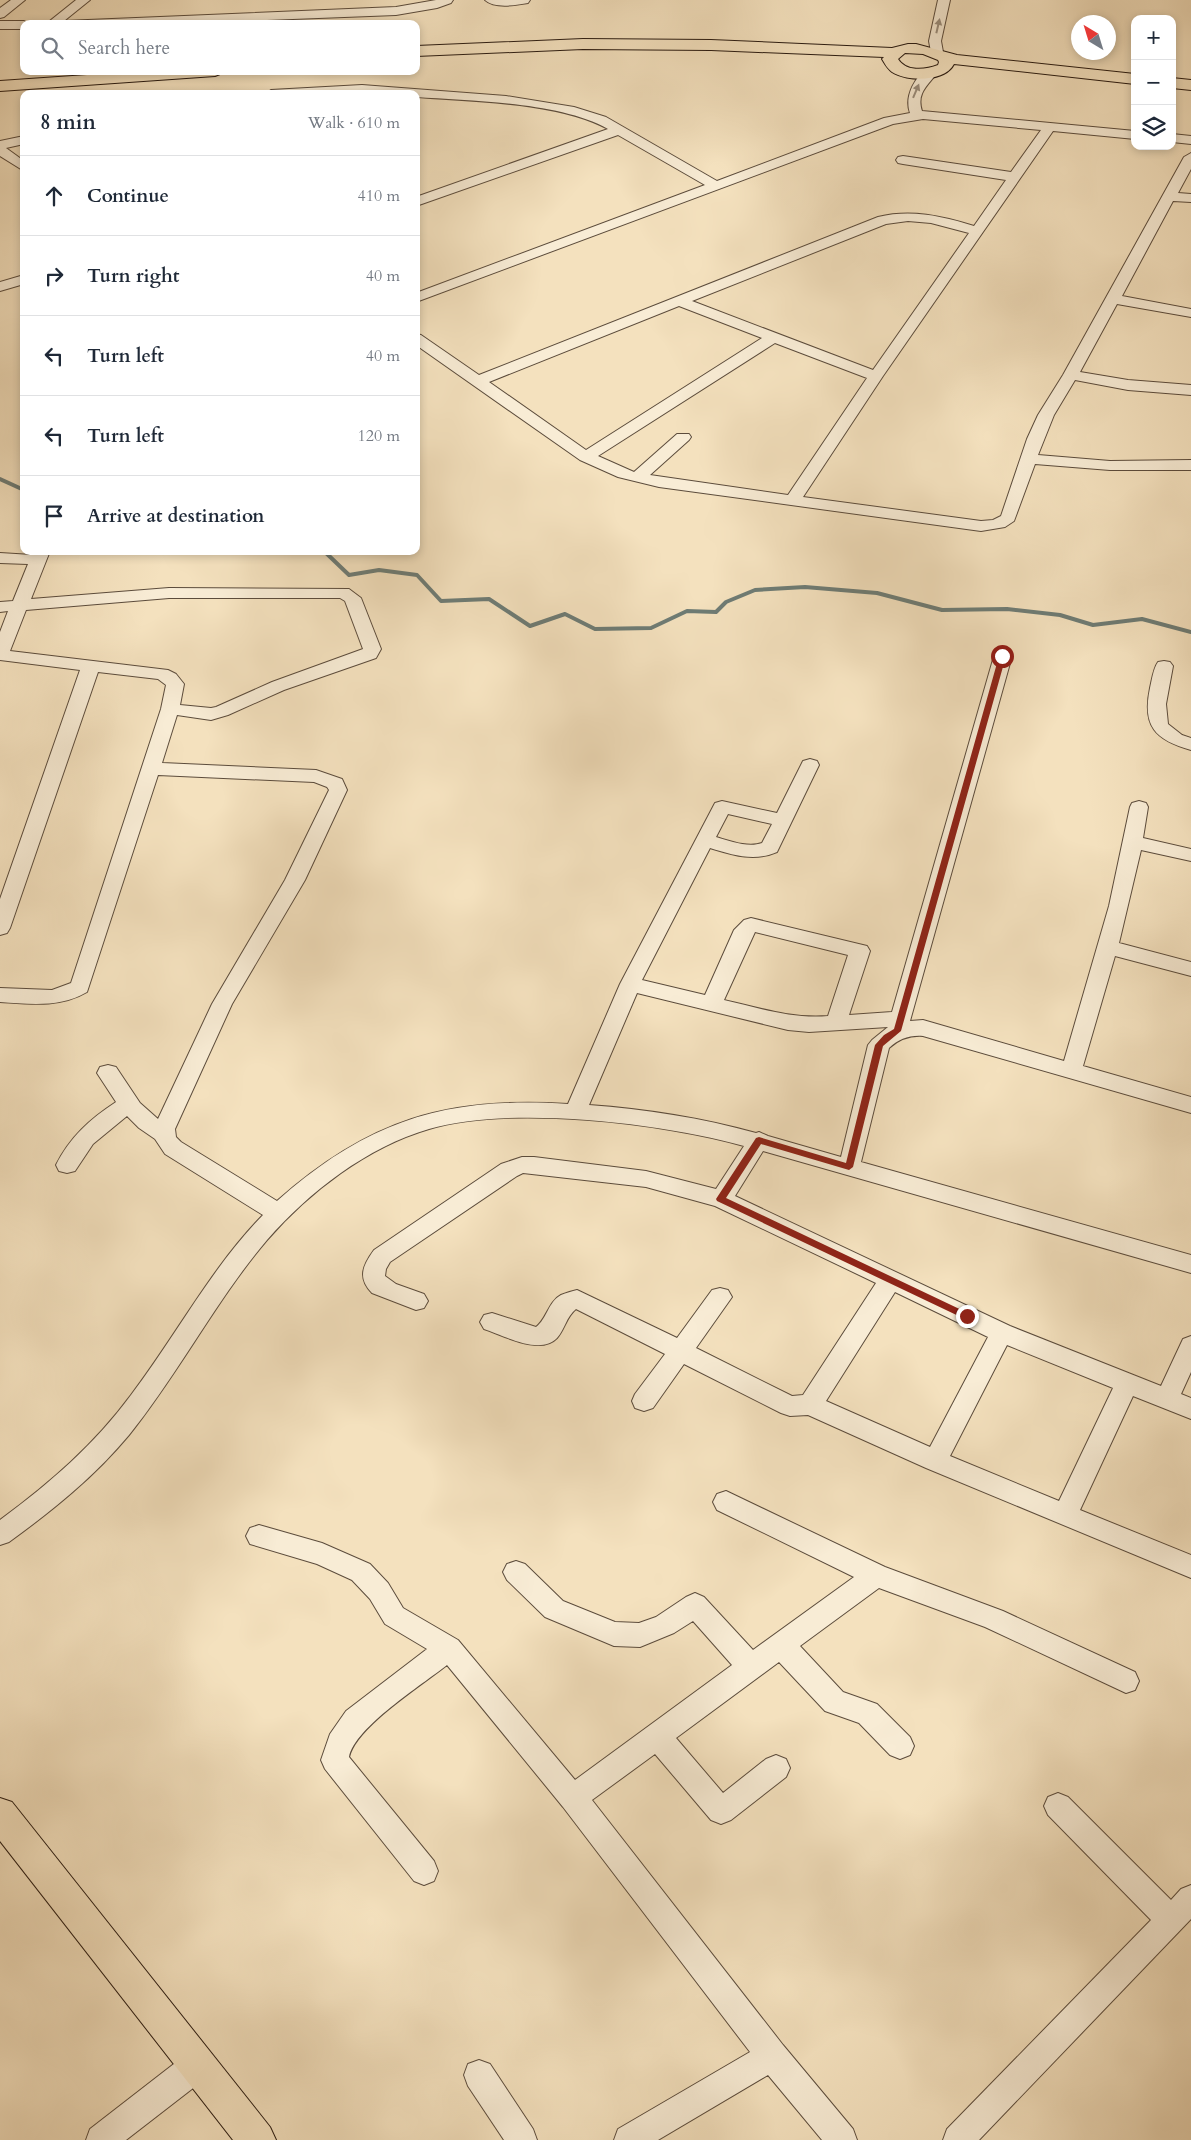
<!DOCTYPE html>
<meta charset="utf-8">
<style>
body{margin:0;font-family:Cardo,serif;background:#f2f2f3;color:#1f2937}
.controls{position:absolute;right:15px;top:15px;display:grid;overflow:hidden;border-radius:10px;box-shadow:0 2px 8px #0003}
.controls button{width:45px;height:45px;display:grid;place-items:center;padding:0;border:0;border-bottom:1px solid #e0e1e3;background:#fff;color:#1f2937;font:25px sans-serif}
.compass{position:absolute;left:1071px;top:15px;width:45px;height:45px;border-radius:50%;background:#fff;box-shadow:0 2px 8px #0003;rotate:322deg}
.stop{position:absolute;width:15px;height:15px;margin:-11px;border:4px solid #8f2418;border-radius:50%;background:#fff}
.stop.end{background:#8f2418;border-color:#fff;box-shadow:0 1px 5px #0008}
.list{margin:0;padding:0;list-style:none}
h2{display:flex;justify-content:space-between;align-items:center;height:65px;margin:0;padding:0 20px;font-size:21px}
h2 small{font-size:16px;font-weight:400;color:#747a83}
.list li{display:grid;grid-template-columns:32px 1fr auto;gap:15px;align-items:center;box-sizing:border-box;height:80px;padding:0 20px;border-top:1px solid #e0e1e3}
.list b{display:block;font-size:19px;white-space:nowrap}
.list em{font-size:16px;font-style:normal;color:#747a83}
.icon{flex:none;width:28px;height:28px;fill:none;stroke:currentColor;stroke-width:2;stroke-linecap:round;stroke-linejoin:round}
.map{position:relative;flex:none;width:1191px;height:2140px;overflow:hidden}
.search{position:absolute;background:#fff;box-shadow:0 2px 8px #0003;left:20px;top:20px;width:400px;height:55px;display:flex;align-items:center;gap:12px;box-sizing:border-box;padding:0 18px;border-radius:10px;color:#747a83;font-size:19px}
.panel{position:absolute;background:#fff;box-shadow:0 2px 8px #0003;left:20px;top:90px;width:400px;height:465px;border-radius:10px}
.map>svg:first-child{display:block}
</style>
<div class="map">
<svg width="1191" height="2140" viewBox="0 0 1191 2140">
<rect width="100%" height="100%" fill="#f4e1be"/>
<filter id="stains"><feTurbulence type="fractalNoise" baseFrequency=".004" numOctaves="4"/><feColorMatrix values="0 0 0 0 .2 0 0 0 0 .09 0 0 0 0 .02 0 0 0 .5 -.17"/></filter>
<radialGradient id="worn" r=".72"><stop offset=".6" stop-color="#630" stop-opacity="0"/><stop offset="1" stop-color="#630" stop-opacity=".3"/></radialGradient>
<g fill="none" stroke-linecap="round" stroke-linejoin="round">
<g stroke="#6e7c75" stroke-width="4">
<polyline points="0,479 24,490"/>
<polyline points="320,551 325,552 349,575 379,570 417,575 441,601 489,599 530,626 565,614 595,629 651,628 687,611 716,612 726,602 755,590 805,587 877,593 942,610 1007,609 1060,615 1093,625 1142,619 1191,632"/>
</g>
<g stroke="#5c4c3c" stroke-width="2">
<g id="minor">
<polygon points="11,0 25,0 4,17 0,18 0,8"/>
<polygon points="76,0 90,0 64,21 396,7 436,0 453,0 451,3 437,8 396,15 164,24 46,24"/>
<path d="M485,0H530L528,3C516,5 495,9 485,0Z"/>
<polygon points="938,0 950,0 941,41 943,52 937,56 931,52 929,41"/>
<polygon points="0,21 24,21 29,24 24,24 24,29 0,29"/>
<path d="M932,68L938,72C928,85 916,93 922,111L1135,131V139L1053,131L883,376L803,497L981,521L993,520L1001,516L1027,439L1038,415L1063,375L1184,157L1191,153V169L1178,193L1191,194V202L1173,201L1122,296L1191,309V317L1117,304L1080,372L1128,380L1191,385V395L1128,390L1075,380L1054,415L1038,455L1110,461L1191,460V470H1110L1035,464L1014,521L1005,527L981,531L659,487L618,477L580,460L416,345V334L421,335L479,375L878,217C911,209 942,216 974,226L1006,180L903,164L898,163L896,160L898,157L903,156L1011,172L1041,130L923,119L893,124L416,302V293L705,185L618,135L416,206V197L608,129C560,102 472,101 416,97V94H265L271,90L362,85L506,96L574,107L606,117L717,181L884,118L910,113C904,97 915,73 932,68ZM908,221L931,223L969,233L873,370L692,301L886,224ZM679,306L762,338L586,450L489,382ZM775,343L867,378L788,495L650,475L689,440L691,437L689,434H677L634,472L598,456Z"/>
<polygon points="1172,134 1191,136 1191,144 1172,142"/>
<polygon points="24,136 24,144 6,148 24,161 24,171 0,156 0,141"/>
<polygon points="24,275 24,284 0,291 0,282"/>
<path d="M34,551H50L31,599L169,588L349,589L361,598L381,649L376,658L284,690L228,715L211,720L177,715L162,763L316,770L342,779L347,790L305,880L232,1004L175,1129L176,1137L181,1142L277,1201C368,1120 447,1096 568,1104L620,984L715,803L722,801L777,813L803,761L810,759L817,761L819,765L777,852C754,862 733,855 710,848L642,980L705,995L734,930L744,920L751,918L867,946L870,951L849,1015L892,1012L994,656L997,652L1003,651L1009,652L1012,656L910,1021L923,1020L1064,1061L1109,906L1130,807L1132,803L1139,801L1146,803L1148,807L1143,838L1191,849V861L1141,850L1119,943L1191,962V976L1115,956L1083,1066L1191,1097V1113L923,1036C909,1035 899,1039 889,1048L861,1162L1191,1255V1273L763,1151L735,1196L1010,1326L1161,1386L1183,1339L1191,1336V1372L1181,1394L1191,1398V1419L1133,1396L1080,1510L1191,1555V1578L926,1468L808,1415L790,1416L781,1413L684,1364L653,1408L644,1411L635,1408L632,1401L635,1394L665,1354L576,1309C566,1317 565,1329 557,1338C540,1356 503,1335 484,1329L480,1322L484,1315L492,1313L536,1327C547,1319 548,1302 561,1295C566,1293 572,1291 577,1290L677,1338L712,1290L720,1288L728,1290L732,1297L696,1348L792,1396L803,1395L876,1283L715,1206L646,1187L523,1173L517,1176L390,1262L386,1269L385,1276L396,1284L424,1294L428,1301L424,1308L416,1310L372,1293C357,1278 363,1265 374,1250L501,1164L522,1157H534L646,1171L716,1189L744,1146C663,1123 510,1105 429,1129C367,1147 309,1192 267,1240C216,1300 179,1373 129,1435C94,1477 53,1510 9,1542L0,1545V1520C50,1483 94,1445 131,1395C176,1336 211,1268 263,1215L165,1154L155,1139L139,1128L127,1116L93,1144L75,1171L67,1173L59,1171L56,1165C70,1137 90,1119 116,1102L97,1073L100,1067L108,1065L116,1067L140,1103L158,1119L212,1004L285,880L329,790L327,787L314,782L158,775L87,992C60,1008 30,1004 0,1002V988L52,990L71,983L161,709L166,685L158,679L98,672L10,928L7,933L0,935V899L80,670L0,660V632L8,611L0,612V602L13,601L28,564L0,563V553L32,555ZM169,598H340L345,601L363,649L272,682L216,707L211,708L180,705L184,684L176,674L168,670L10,651L26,610ZM728,814L772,824L762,843C748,848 730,841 716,837ZM755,932L848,955L828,1016C792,1019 759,1008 724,1000ZM637,993L788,1030L809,1032L888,1027L872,1040L868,1045L841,1157L768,1136L759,1132L756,1133C702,1118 645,1109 589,1105ZM895,1292L988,1337L930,1447L826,1401ZM1007,1345L1113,1388L1059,1501L950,1456Z"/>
<path d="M1164,661L1170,662L1173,666L1166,704L1168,724L1182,735L1191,738V750C1155,740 1142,726 1150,688C1152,680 1153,669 1158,662Z"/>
<path d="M726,1491L885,1567L1003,1611L1135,1672L1139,1681L1135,1690L1126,1693L985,1627L879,1588L800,1646L843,1692L877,1704L910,1737L914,1746L910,1755L900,1759L890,1755L859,1723L825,1711L779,1662L676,1738L723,1793L766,1759L776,1755L786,1759L790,1768L786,1777L731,1820L721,1824L711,1820L655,1754L592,1800L783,2045L853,2129L857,2140H822L768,2075L658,2140H614L618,2129L750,2052L563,1807L447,1665C422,1685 355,1727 349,1757L434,1861L438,1871L434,1881L424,1885L414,1881L325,1769L321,1760L330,1734L346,1711L427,1649L385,1624L370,1599L352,1580L317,1564L250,1544L246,1536L250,1528L259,1525L322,1543L370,1564L388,1583L403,1608L458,1640L575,1780L732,1665L693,1621L674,1633L640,1647L614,1646L545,1617L507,1580L503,1572L507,1564L516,1561L525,1564L563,1601L615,1622L639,1623L656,1617L686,1597L695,1593L704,1597L753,1650L854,1577L717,1510L713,1502L717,1494Z"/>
<polygon points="1058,1793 1068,1797 1171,1900 1181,1889 1191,1885 1191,1919 979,2140 943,2140 947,2129 1151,1920 1048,1815 1044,1806 1048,1797"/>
<polygon points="199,2049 210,2053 214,2064 210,2075 126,2140 86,2140 90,2129 188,2053"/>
<polygon points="479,2060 490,2064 533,2129 537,2140 504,2140 468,2086 464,2075 468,2064"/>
</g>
</g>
<g stroke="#2a1b11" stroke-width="2">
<g id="major">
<path d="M583,39L711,40L892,48L908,44H916L957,55L1135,74V84L954,64C945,82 907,82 892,72C887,68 885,64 882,59L884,57L711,50L583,49L416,56V46ZM905,53L923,54L938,60L939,62L938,65C925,70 906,72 898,59Z"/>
<polygon points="145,71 223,71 220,74 215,76 0,91 0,81"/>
<polygon points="1172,78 1191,80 1191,90 1172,88"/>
<polygon points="0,1798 12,1802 270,2127 276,2140 233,2140 0,1841"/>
</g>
</g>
<use href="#minor" fill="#f8ecd5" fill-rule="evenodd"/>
<use href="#major" fill="#f4e1be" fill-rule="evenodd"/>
</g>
<defs><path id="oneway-solid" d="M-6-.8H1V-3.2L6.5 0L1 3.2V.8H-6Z" transform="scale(1.25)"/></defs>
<g fill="#9b8e7d">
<use href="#oneway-solid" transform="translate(938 26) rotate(-77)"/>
<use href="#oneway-solid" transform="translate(916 91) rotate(-67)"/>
</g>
<polygon fill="#8f2418" points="1002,654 1006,656 901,1031 883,1046 853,1167 849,1170 761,1144 726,1198 970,1314 970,1319 967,1320 717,1201 716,1199 756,1138 759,1137 846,1163 875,1045 884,1035 894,1029 999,656"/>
<rect width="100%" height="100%" filter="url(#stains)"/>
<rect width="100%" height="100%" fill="url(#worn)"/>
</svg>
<div class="controls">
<button>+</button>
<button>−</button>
<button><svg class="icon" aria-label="layers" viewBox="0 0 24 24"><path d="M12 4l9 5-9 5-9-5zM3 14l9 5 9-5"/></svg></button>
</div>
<svg class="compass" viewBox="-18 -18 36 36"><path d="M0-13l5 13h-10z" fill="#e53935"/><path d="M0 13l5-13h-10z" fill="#747a83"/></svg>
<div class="stop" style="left:1002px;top:656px"></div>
<div class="stop end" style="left:967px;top:1316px"></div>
<div class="search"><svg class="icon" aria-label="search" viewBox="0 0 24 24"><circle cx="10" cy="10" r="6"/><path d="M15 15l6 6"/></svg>Search here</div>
<section class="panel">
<h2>8 min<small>Walk · 610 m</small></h2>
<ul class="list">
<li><svg class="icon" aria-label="ahead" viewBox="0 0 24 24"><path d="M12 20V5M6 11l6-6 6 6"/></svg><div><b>Continue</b></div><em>410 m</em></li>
<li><svg class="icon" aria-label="right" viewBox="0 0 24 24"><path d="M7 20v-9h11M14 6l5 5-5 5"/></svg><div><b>Turn right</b></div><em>40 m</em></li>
<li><svg class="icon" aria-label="left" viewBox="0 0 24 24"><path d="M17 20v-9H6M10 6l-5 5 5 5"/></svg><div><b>Turn left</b></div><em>40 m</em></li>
<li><svg class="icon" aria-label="left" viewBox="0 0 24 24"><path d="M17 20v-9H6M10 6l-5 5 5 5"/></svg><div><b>Turn left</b></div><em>120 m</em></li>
<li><svg class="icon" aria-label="arrive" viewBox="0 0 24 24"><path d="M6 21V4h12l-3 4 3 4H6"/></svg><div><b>Arrive at destination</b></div></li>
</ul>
</section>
</div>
